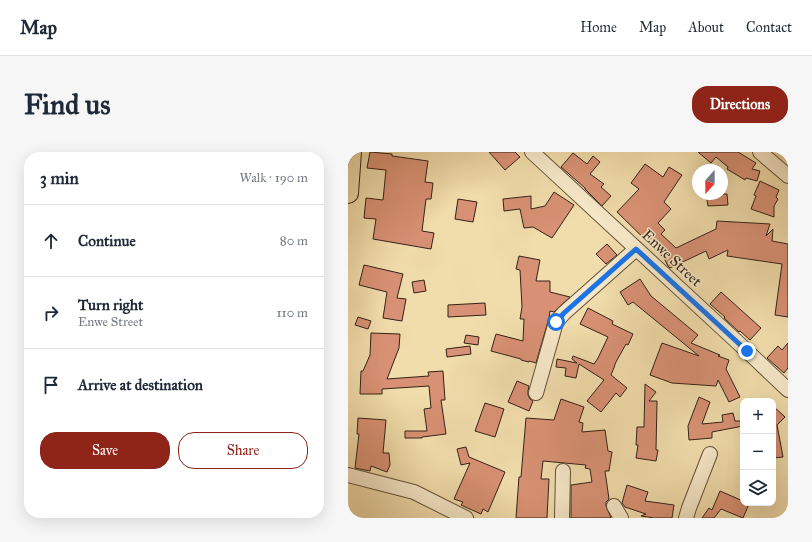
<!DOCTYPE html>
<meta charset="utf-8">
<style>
body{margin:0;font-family:"IM FELL Great Primer",serif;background:#f6f6f7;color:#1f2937}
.controls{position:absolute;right:12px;bottom:12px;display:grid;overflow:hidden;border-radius:8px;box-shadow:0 4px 16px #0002}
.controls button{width:36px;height:36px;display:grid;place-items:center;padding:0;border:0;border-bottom:1px solid #e0e1e3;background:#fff;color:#1f2937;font:20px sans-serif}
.compass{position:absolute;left:344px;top:12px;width:36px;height:36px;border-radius:50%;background:#fff;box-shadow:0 4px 16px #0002;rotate:201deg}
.stop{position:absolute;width:12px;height:12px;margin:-9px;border:3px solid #1a73e8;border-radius:50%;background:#fff}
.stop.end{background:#1a73e8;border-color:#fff;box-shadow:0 1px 4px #0008}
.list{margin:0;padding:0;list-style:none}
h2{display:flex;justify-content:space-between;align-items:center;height:52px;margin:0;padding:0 16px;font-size:17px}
h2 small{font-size:13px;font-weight:400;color:#747a83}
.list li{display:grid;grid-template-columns:26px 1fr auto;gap:12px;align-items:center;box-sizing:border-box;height:72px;padding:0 16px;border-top:1px solid #e0e1e3}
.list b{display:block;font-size:15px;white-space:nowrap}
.list p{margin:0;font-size:13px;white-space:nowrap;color:#747a83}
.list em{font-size:13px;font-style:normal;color:#747a83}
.actions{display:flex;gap:8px;padding:12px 16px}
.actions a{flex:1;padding:9px 0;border:1px solid #8f2418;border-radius:16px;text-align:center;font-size:14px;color:#8f2418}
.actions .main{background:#8f2418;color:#fff}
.icon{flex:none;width:22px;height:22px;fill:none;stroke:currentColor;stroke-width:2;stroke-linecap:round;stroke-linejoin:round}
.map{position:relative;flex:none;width:440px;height:366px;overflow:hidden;border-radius:16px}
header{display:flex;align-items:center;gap:24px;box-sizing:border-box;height:56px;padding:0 20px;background:#fff;border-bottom:1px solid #e0e1e3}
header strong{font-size:19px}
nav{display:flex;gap:22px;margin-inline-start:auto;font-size:14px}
.intro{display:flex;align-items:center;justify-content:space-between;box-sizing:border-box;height:96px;padding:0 24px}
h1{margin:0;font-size:28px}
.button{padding:10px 18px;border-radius:16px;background:#8f2418;color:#fff;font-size:14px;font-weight:700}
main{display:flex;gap:24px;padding:0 24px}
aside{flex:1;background:#fff;border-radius:16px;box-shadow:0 4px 16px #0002}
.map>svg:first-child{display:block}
</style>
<header>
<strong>Map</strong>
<nav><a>Home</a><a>Map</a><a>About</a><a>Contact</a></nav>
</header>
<div class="intro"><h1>Find us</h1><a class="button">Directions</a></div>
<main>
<aside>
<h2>3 min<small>Walk · 190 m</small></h2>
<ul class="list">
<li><svg class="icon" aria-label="ahead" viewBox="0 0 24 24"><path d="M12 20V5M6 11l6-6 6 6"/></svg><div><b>Continue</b></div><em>80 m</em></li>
<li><svg class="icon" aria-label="right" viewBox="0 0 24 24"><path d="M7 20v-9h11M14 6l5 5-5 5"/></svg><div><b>Turn right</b><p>Enwe Street</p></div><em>110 m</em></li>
<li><svg class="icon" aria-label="arrive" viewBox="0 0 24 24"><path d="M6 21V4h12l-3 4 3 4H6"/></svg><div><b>Arrive at destination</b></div></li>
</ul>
<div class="actions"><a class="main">Save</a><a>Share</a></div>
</aside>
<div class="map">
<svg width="440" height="366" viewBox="0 0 440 366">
<rect width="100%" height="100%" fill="#f1dcab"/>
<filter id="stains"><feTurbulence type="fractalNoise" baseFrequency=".005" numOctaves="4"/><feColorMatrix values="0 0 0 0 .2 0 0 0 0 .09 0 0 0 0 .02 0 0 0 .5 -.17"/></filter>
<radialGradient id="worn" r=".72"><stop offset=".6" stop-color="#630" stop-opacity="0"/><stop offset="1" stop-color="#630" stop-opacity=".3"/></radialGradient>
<g fill="#d89174" stroke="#332215">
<polygon points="22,0 44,2 44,4 80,9 77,30 85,31 83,47 78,47 74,79 86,81 83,97 25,87 28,67 16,66 18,46 35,48 38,18 19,16"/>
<polygon points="141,0 167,0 172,5 157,18"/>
<polygon points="350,0 390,0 408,11 404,17 412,19 409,29 398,26 397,28 379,17 380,15 368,5 363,11"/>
<polygon points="225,1 239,12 245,4 252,10 242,22 256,32 253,35 263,44 254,54 237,37 237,36 213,15"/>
<polygon points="297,12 315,25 321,15 334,23 316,50 323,57 310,71 317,78 313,82 328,96 368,77 369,69 422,72 418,84 425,77 424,89 440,92 440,165 427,163 434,112 379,104 380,98 361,107 358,99 322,116 320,114 316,106 269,60 291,37 283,31"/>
<polygon points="412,29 431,38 428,45 430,47 426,54 426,65 403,57 408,44 406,43"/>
<polygon points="206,40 226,53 204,86 185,75 176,76 172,57 156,59 155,47 183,44 183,57 197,54"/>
<polygon points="358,42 379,42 380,53 360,54"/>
<polygon points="110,47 129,50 125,70 107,67"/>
<polygon points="259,92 269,103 258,112 248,102"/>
<polygon points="171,104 192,108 188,129 202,129 202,140 222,145 206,160 202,159 201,166 188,211 181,209 181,210 173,208 173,207 143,199 148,182 175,189 176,167 172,167 174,155 172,118 168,117"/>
<polygon points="16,113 55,122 49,146 58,147 54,169 35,166 39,140 11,133"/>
<polygon points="292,127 303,144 350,183 343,191 372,203 370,204 381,208 378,217 392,245 381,250 370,228 368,234 324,231 302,223 314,191 351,204 285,150 280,153 272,140"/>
<polygon points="76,128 78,139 66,141 64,130"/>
<polygon points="373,140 413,176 402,188 392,179 391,180 376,166 377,165 362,152"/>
<polygon points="137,151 138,163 100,165 100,153"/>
<polygon points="240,156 265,169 264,172 285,182 280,193 278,192 268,210 267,212 267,213 263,223 279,236 272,245 268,241 253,260 239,249 256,228 231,212 228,226 217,224 218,216 208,215 209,207 229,211 224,207 225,204 246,212 250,206 260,185 232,172"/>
<polygon points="10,165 23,169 20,177 7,173"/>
<polygon points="23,181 52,182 51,196 39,227 81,224 80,220 95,219 97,248 93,248 98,282 74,285 74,286 57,286 57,279 79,279 76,257 83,256 81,234 34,237 34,242 12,242 13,219 15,219 22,203"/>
<polygon points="118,183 131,185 130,193 116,191"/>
<polygon points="440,191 440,216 436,221 419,206 430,194 434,198"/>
<polygon points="122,194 123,202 99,205 98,197"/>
<polygon points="169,229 181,234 180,239 180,243 182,247 185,249 181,259 160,250"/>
<polygon points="297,232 308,240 301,249 309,249 308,298 310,298 308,309 288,306 290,293 288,293 289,275 296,275"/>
<polygon points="351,245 362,250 354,272 375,270 374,263 385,261 387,269 395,269 395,274 364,280 364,286 341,288 340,274"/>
<polygon points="213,247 236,255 231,270 235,271 234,280 257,278 260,299 264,300 261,319 257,319 261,347 258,350 258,354 263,366 223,366 223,333 244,330 242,317 237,316 238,313 195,309 193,327 201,327 199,366 168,366 171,325 173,325 178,266 206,268"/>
<polygon points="137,251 156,257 147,285 127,279"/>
<polygon points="425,254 437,265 429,273 435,305 425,306"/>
<polygon points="10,266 38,268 35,301 41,301 42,313 39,320 23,314 22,319 7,316 11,282 9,282"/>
<polygon points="118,295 121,305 157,320 140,360 135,357 133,362 113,353 115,350 106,347 122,311 113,313 109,297"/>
<polygon points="279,333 300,340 297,349 326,353 324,366 306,366 293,364 298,362 277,355 274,351"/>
<polygon points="372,339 395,349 395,351 401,352 395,366 373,357 366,366 354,366 361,356 364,358"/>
</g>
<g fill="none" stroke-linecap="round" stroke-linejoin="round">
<g stroke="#62503a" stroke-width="16">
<g id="minor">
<polyline points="184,0 399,199 440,238"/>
<polyline points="412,0 440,24"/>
<polyline points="188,241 208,170 216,161 288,97"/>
<polyline points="0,323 66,340 118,366"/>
<polyline points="266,354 273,366"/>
<polyline points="214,366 215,319"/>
<polyline points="338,366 341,356 362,302"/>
</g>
</g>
<g stroke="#332215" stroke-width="22">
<polyline id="highway" points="0,41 3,0"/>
</g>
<use href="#minor" stroke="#f6e8c8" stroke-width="14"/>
<use href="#highway" stroke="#f1dcab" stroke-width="20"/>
</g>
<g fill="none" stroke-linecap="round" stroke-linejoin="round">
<polyline stroke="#1a73e8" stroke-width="5" points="208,170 216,161 288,97 399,199"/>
</g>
<g text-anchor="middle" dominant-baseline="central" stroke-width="3" stroke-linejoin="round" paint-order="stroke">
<g font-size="15" fill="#332215" stroke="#f6e8c8">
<text transform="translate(324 106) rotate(43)">Enwe Street</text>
</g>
</g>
<rect width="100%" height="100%" filter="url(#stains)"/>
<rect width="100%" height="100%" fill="url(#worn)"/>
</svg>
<div class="controls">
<button>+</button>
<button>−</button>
<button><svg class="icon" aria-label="layers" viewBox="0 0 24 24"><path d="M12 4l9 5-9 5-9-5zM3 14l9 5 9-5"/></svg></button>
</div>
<svg class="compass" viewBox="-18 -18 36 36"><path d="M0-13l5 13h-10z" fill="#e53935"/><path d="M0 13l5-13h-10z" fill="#747a83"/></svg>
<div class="stop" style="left:208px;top:170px"></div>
<div class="stop end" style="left:399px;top:199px"></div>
</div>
</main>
